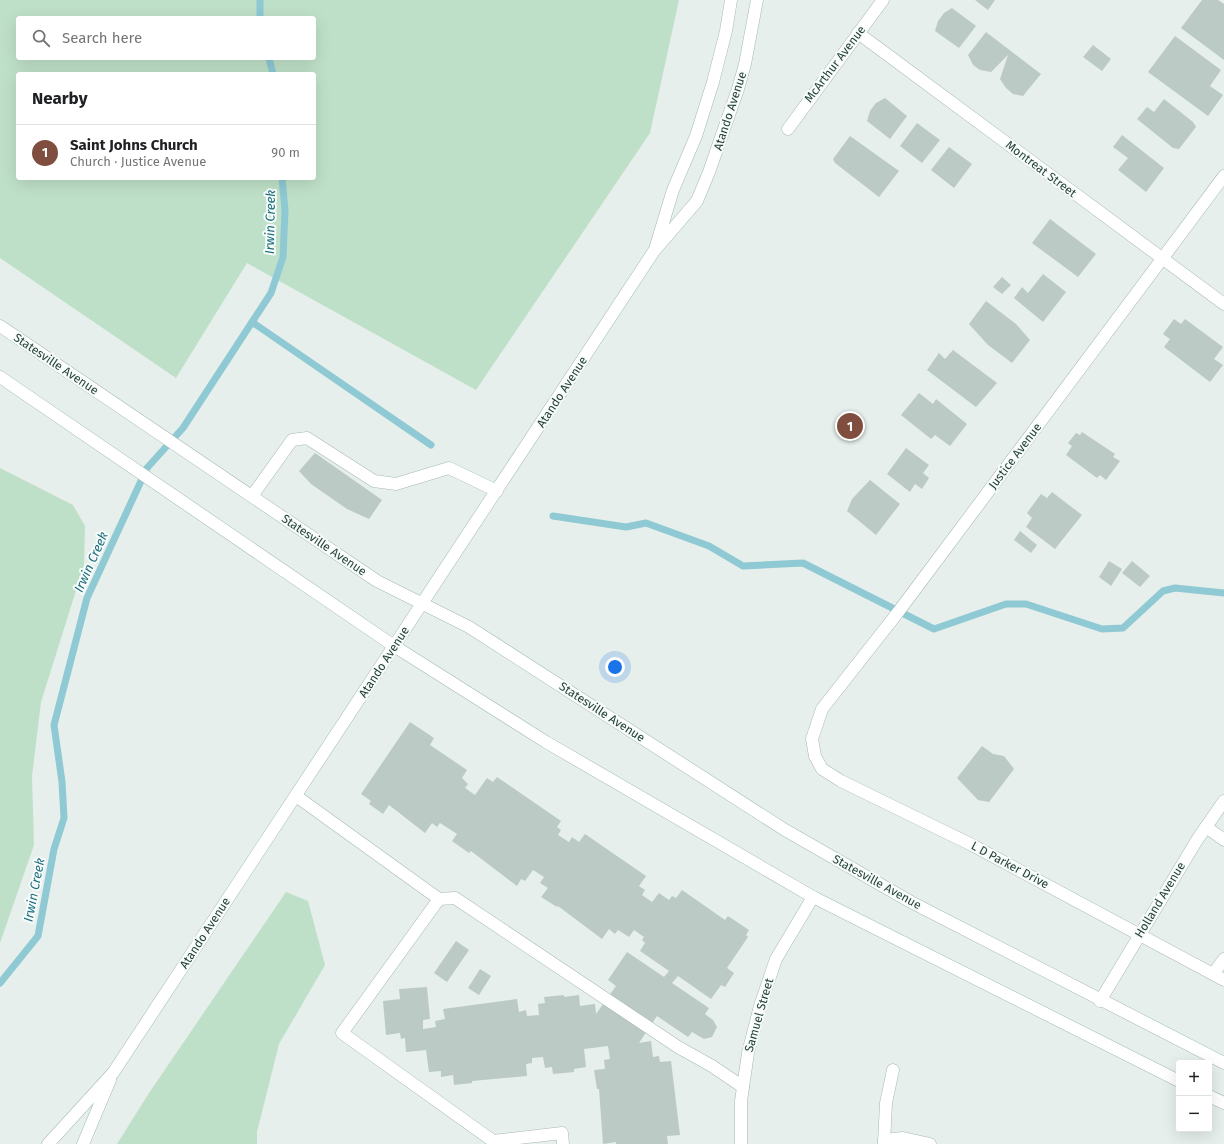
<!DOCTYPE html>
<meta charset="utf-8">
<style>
body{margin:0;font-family:"Fira Sans",sans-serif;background:#f2f2f2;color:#202124}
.controls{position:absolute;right:12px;bottom:12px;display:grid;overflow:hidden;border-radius:4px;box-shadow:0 4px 16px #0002}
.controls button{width:36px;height:36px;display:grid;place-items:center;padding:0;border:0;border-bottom:1px solid #e0e0e0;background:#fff;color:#202124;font:20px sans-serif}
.you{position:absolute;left:615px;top:667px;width:14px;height:14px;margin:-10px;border:3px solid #fff;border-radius:50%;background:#1a73e8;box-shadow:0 0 0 6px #1a73e833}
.badge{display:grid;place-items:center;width:26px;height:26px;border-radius:50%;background:#7f4e3f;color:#fff;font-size:13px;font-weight:700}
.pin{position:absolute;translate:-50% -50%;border:2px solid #fff;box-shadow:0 1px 4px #0006}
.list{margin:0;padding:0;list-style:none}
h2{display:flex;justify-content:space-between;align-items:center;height:52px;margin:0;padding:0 16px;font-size:17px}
h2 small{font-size:13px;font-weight:400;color:#757577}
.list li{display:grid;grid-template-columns:26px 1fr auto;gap:12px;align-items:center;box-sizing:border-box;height:56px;padding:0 16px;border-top:1px solid #e0e0e0}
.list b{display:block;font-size:15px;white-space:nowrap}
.list p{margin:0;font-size:13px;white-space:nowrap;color:#757577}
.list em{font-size:13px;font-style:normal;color:#757577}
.icon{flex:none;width:22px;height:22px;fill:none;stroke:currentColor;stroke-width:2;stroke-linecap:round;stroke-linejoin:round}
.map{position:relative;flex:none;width:1224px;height:1144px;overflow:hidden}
.search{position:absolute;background:#fff;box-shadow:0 4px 16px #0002;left:16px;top:16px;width:300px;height:44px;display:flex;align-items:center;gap:10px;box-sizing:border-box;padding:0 14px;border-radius:4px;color:#757577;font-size:15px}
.panel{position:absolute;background:#fff;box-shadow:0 4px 16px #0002;left:16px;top:72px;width:300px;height:108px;border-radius:4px}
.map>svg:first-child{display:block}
</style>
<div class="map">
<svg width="1224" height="1144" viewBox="0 0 1224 1144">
<rect width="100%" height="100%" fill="#e6efeb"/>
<g fill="#bfe0c8" fill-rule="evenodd">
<path d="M0,0H679L650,133L476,390L247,263L176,378L0,258ZM18,18H314V58H18ZM18,74H314V178H18Z"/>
<polygon points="0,468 73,505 85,526 84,565 41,702 32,776 34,845 0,943"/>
<polygon points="286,892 308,901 325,965 279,1044 257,1132 257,1144 117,1144 149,1093"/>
</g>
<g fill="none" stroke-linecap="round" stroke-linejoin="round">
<g stroke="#8ec9d4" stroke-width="7">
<polyline points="260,0 260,18"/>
<polyline points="269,58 273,74"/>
<polyline points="252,322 431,445"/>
<polyline points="553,516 626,527 646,523 709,546 743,566 803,563 934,629 1006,604 1026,604 1102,629 1123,628 1163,591 1175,588 1224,593"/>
<polyline points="0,983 38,936 54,849 64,818 62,782 54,725 87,598 147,468 183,428 271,293 283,257 285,210 282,178"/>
</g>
</g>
<g fill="#bbcac4">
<polygon points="975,0 995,0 988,10"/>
<polygon points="1202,0 1218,0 1224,4 1224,60 1181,28"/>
<polygon points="952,8 976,26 959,48 935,31 938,21 944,13"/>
<polygon points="986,32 1041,74 1023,96 1013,94 1006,88 1000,79 1008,55 991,72 980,70 973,65 968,55"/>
<polygon points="1175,36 1221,70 1210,86 1223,95 1208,116 1148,72"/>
<polygon points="1093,45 1111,59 1102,71 1083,57"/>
<polygon points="885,98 907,116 890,139 867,121 870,111 876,103"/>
<polygon points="1164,99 1193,122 1196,127 1179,149 1173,148 1137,119 1147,107 1154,112"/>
<polygon points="917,123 940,140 922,163 900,146"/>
<polygon points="1122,135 1164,168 1146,192 1118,170 1128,158 1113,147"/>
<polygon points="850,136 899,171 879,197 835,163 833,159"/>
<polygon points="949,147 972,164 954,188 931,170"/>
<polygon points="1050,219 1096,254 1078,277 1032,243"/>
<polygon points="1043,274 1066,292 1043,322 1014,298 1022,287 1028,293"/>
<polygon points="1002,277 1011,285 1002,294 993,287"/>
<polygon points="986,301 1016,324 1030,340 1012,363 988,345 969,324"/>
<polygon points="1174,319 1181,324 1185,319 1223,347 1214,359 1223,365 1210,382 1164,347 1170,339 1163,334"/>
<polygon points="953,350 997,383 976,407 927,370 939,353 945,359"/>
<polygon points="919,393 933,404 936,399 967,424 950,446 935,435 931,439 901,415"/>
<polygon points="1082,432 1115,454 1113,457 1120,461 1106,480 1100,475 1097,478 1066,455 1072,446 1068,443 1076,433 1080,435"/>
<polygon points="906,448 929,465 923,473 929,478 922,489 915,484 910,492 887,474"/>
<polygon points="315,453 382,500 369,519 347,509 311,484 299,471"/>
<polygon points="870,480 900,504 876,535 847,511 852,499"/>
<polygon points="1052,492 1082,515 1055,549 1026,527 1032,518 1027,513 1041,494 1047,498"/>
<polygon points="1020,531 1037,545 1031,553 1014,540"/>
<polygon points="1109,561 1122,569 1111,586 1099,577"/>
<polygon points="1132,561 1150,576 1140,587 1122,573"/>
<polygon points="410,722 434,738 430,745 467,770 462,778 468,784 465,788 475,795 487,778 493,782 497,777 561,821 557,827 561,830 558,835 569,842 572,837 579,842 585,834 646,876 639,886 645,890 642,895 652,902 659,893 669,900 672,896 676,898 682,890 725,920 728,916 749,930 746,935 748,937 727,968 734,973 725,987 721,985 711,999 678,976 672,983 709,1008 705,1014 713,1020 717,1027 712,1037 704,1039 692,1032 688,1037 657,1016 639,1043 651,1041 653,1057 659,1056 660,1062 671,1061 680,1135 667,1136 668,1144 616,1144 616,1142 603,1144 599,1089 597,1089 594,1070 605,1069 604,1060 610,1059 608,1046 584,1049 586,1067 574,1069 574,1072 553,1074 552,1067 545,1068 543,1057 532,1058 532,1063 526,1064 527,1076 472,1081 472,1083 454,1085 453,1075 441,1077 441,1071 429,1072 426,1050 406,1052 405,1038 401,1039 400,1033 386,1035 383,1001 400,999 399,989 427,987 430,1019 423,1020 423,1029 436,1027 435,1021 445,1019 443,1009 517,999 519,1012 526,1010 527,1016 539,1015 538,1004 545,1003 544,997 564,995 564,997 579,995 580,1006 595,1004 596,1014 616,986 608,980 627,952 664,977 669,971 640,951 645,943 642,940 644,937 634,930 629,937 618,930 615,934 609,929 602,939 558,906 557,907 541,897 548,888 540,883 544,877 533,870 525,881 521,879 517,886 471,851 469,853 452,841 457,834 440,823 437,827 432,823 425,833 389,805 383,814 369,804 371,801 361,794"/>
<polygon points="982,746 993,754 1004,756 1014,769 989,802 978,800 957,778"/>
<polygon points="456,941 469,950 447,982 434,973"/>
<polygon points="480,969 491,976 479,995 468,988"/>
</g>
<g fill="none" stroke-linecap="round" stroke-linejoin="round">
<g stroke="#a8b8b2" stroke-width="13">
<g id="service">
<polyline points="252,496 292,440 307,438 374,481 396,484 449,468 497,491"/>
<polyline points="296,796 439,899 342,1033 493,1141 562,1133 563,1144"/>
<polyline points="1206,827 1224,840"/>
<polyline points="439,899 455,898 678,1047 712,1066 743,1087"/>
<polyline points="1213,974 1224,959"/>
</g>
</g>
<g stroke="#a8b8b2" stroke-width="13">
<g id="minor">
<polyline points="858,33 1224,304"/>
<polyline points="788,129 883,0"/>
<polyline points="1224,176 899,611 822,709 812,739 815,756 822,769 841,781 972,845 1224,980"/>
<polyline points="1100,1001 1197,840 1224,801"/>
<polyline points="884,1140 903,1138 930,1144"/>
<polyline points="741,1144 741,1101 748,1053 760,1006 776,959 813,897"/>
<polyline points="884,1144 886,1103 893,1070"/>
</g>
</g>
<g stroke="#a4bbb3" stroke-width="13">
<g id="secondary">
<polyline points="656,246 673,190 696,136 713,82 726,31 731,0"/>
<polyline points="0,326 377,581 469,627 785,830 911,902 1224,1063"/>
<polyline points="0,377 394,646 546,742 813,897 1179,1081"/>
<polyline points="1209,1096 1224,1103"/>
<polyline points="48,1144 113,1073 654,251 697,201 709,172 738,89 745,64 757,0"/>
<polyline points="83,1144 110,1080"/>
</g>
</g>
<use href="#service" stroke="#fff" stroke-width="12"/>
<use href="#minor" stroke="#fff" stroke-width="12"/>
<use href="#secondary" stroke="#fff" stroke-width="12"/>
</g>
<g text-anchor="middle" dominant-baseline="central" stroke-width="4" stroke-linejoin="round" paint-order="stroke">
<g font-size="12" fill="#24423a" stroke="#f7fbf9">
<text transform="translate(835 64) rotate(-53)">McArthur Avenue</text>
<text transform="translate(730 111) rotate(-72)">Atando Avenue</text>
<text transform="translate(1041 169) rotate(37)">Montreat Street</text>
<text transform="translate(56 364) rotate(34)">Statesville Avenue</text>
<text transform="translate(562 392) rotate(-57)">Atando Avenue</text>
<text transform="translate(1015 456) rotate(-53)">Justice Avenue</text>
<text transform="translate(324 545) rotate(34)">Statesville Avenue</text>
<text transform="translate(384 662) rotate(-57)">Atando Avenue</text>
<text transform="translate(602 712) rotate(33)">Statesville Avenue</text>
<text transform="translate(1010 865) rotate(28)">L D Parker Drive</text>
<text transform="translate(877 882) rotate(29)">Statesville Avenue</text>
<text transform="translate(1160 900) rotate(-59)">Holland Avenue</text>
<text transform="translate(205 933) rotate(-57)">Atando Avenue</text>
<text transform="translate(759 1015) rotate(-74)">Samuel Street</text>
</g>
<g font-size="13" font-style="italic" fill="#1c6f80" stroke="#f7fbf9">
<text transform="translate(270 222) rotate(-89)">Irwin Creek</text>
<text transform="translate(91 562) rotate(-66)">Irwin Creek</text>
<text transform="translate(34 890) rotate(-79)">Irwin Creek</text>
</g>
</g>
</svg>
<div class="controls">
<button>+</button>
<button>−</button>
</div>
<div class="you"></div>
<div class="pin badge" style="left:850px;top:426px">1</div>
<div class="search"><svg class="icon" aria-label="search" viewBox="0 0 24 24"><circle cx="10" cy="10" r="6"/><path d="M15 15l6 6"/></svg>Search here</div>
<section class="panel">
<h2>Nearby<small></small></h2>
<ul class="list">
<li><span class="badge">1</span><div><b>Saint Johns Church</b><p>Church · Justice Avenue</p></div><em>90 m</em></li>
</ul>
</section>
</div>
